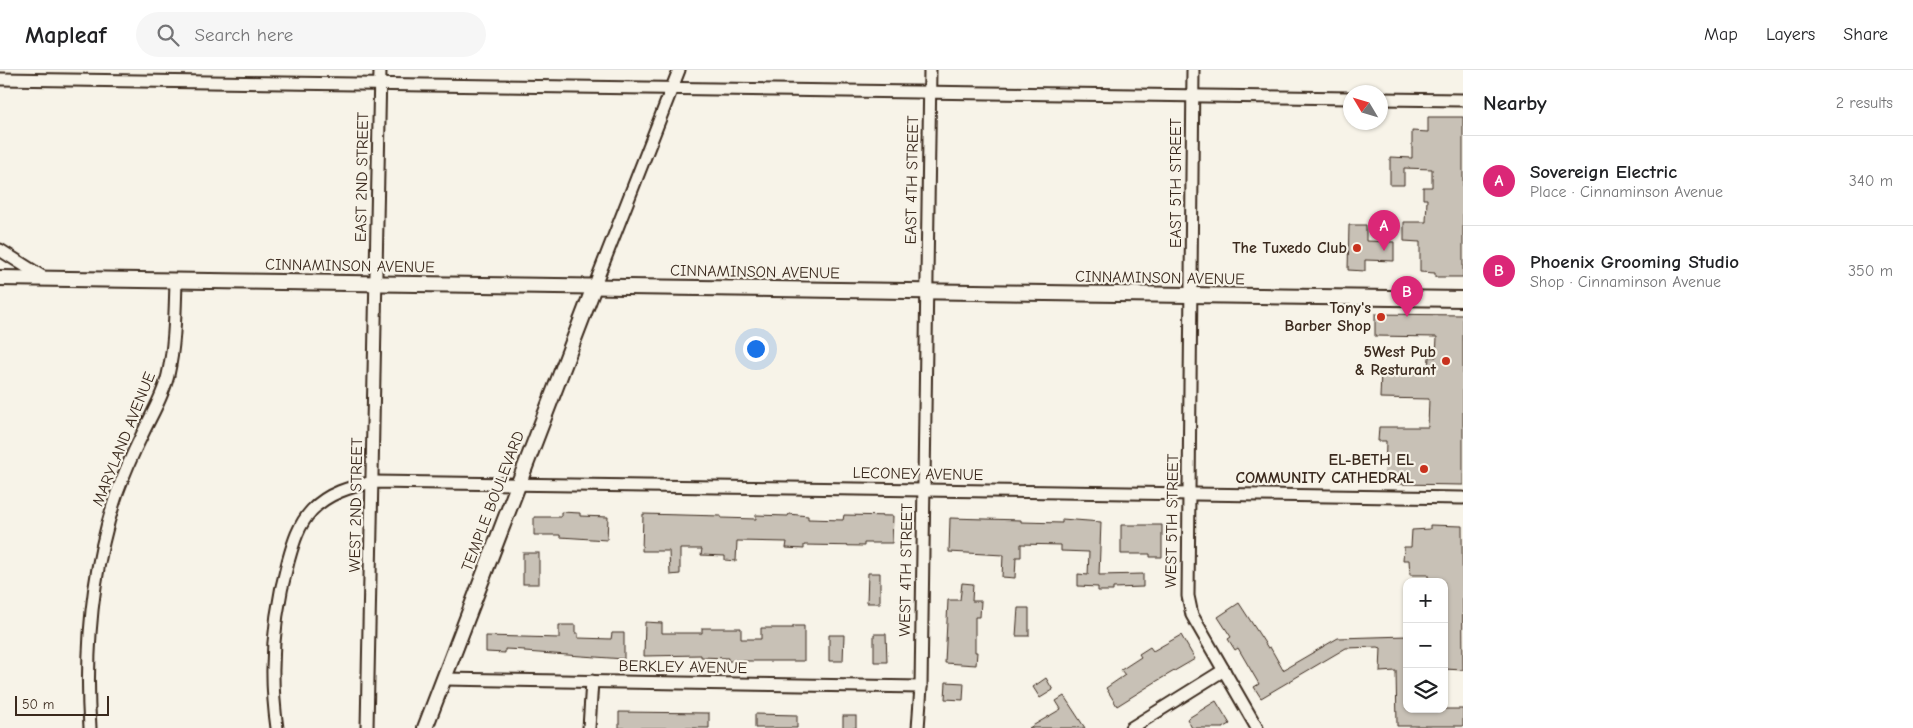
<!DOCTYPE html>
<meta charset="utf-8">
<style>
body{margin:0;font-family:"Comic Neue",sans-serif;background:#f6f6f6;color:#202124}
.controls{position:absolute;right:15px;bottom:15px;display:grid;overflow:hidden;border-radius:10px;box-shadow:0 1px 4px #0004}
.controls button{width:45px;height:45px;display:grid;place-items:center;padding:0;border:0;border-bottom:1px solid #e0e0e0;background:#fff;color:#202124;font:25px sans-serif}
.compass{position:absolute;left:1343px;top:15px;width:45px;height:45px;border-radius:50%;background:#fff;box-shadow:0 1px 4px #0004;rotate:308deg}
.scale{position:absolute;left:15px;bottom:12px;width:94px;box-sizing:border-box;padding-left:5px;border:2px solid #3b2a1e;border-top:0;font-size:14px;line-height:18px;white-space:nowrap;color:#3b2a1e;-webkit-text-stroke:4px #f7f3e8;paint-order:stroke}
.you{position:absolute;left:755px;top:278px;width:18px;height:18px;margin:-12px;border:4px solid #fff;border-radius:50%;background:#1a73e8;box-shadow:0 0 0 8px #1a73e833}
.badge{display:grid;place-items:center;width:32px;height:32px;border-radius:50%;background:#db2777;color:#fff;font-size:16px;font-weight:700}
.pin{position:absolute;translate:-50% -41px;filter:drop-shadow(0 1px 2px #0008)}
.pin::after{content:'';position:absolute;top:26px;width:18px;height:15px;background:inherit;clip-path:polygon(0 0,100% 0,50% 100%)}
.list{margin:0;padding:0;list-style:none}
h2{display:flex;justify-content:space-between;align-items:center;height:65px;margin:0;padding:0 20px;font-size:21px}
h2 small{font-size:16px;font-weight:400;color:#757577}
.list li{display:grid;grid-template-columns:32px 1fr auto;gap:15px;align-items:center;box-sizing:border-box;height:90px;padding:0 20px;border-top:1px solid #e0e0e0}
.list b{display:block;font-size:19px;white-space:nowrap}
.list p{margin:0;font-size:16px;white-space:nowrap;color:#757577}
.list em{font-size:16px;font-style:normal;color:#757577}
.icon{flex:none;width:28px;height:28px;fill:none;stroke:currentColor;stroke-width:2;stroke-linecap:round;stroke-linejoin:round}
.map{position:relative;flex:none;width:1463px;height:658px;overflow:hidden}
header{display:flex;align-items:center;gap:30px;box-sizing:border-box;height:70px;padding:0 25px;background:#fff;border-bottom:1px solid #e0e0e0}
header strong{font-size:24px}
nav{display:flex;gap:28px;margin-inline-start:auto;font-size:18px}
.search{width:350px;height:45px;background:#f6f6f6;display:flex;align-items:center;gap:12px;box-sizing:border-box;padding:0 18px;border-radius:28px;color:#757577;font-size:19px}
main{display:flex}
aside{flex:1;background:#fff}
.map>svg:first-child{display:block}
</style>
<header>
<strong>Mapleaf</strong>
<div class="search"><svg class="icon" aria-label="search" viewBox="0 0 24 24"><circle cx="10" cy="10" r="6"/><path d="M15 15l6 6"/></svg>Search here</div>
<nav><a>Map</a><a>Layers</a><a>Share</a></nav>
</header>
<main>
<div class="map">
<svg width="1463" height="658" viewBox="0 0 1463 658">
<rect width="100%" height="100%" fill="#f7f3e8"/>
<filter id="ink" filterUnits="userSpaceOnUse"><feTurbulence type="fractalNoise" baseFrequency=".02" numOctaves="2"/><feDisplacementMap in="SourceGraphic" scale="10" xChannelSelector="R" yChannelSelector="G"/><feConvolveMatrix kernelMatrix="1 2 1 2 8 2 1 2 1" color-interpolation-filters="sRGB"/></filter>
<g filter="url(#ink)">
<g fill="#c8c1b6" stroke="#3b2a1e">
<polygon points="1428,47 1463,47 1463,207 1435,207 1435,203 1420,202 1420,172 1404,171 1404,152 1426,152 1427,129 1423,129 1423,117 1432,117 1432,99 1404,98 1404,115 1390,115 1390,87 1412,88 1412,61 1428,62"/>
<polygon points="1349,155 1366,155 1366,171 1394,172 1394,191 1365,190 1365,201 1348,200"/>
<polygon points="1375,244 1463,245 1463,415 1397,414 1394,411 1385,411 1386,371 1378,371 1379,357 1428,357 1429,329 1380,328 1381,301 1428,301 1429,287 1436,287 1437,267 1375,266"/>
<polygon points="561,442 580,443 580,446 608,447 607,470 560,467 560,465 534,465 534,447 561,447"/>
<polygon points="643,444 721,446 721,448 756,449 756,445 788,446 789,444 808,446 808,449 843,450 844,445 893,446 892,473 864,473 864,476 804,475 804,479 786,478 787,472 737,471 736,491 725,490 725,486 701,485 702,479 680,479 680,504 670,505 669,481 642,481"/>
<polygon points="950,448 1021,450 1021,452 1062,453 1062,449 1101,452 1099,505 1143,504 1143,517 1113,518 1113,521 1098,521 1098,517 1078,516 1078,504 1088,505 1089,482 1061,481 1061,475 1021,474 1021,487 1016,487 1015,508 1002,507 1003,485 949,482"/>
<polygon points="1121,455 1162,455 1162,487 1150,487 1150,484 1121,484"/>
<polygon points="1430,455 1462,456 1463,600 1444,599 1444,512 1428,512 1428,505 1410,505 1409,490 1403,490 1404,477 1411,477 1412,460 1430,459"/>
<rect x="523" y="483" width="16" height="31"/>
<polygon points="868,503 880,503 880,533 867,533"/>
<polygon points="962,513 973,514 972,531 981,531 980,547 975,547 975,582 977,582 976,595 945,593 948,530 960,530"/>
<polygon points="1239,533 1268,578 1270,577 1283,600 1338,568 1407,566 1407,639 1463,639 1463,656 1397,656 1396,601 1380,602 1381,578 1378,577 1346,578 1261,628 1254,617 1259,614 1238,578 1235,580 1228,569 1231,567 1218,547"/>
<polygon points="1018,538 1029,538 1029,566 1016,566"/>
<polygon points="645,552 662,553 662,563 702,563 702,558 741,558 741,569 761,569 761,558 793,558 793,556 804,556 804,591 728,591 728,588 701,587 701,585 644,586"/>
<polygon points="559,555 575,555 575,563 578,563 578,568 611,569 612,563 624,563 624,589 525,582 525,580 505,579 505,583 486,582 486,566 559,568"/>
<polygon points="874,564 886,564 887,592 874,592"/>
<polygon points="829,565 844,565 843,591 829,591"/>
<polygon points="1181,565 1195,589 1157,611 1117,636 1106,618 1125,605 1121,600 1141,587 1139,584 1150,577 1153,581"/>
<polygon points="1046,608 1053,620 1040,628 1033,617"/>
<polygon points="946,612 964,613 963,630 945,629"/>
<polygon points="1064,626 1085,658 1029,658 1061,639 1056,631"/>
<polygon points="1216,631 1230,654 1223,658 1192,658 1187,649"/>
<polygon points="619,642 709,643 709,658 619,658"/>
<polygon points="755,644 797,645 797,658 755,658"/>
<rect x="843" y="646" width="13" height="12"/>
</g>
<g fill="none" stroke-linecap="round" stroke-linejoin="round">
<g stroke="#3b2a1e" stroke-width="15">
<g id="minor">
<polyline points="1193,0 1188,526 1192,545 1257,658"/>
<polyline points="0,9 1350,28"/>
<polyline points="1380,29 1463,30"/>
<polyline points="0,180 46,209"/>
<polyline points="594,217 679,0"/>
<polyline points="444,609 921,617"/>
<path d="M90,658C85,579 92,498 117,423C124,404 132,385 141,367C150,347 163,327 168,305C175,275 175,242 176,211"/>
<path d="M277,658C269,602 273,546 288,492C293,474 298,455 312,440C328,423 350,417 373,412L1463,428"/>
<polyline points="367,658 380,0"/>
<polyline points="589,658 592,611"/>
<polyline points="918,658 921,617 930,0"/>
<polyline points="1131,658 1224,600"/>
</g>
</g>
<g stroke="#3b2a1e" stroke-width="18">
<g id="tertiary">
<polyline points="0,208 1463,229"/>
<polyline points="425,658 594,217"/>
</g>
</g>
<use href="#minor" stroke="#f7f3e8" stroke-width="11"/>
<use href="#tertiary" stroke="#f7f3e8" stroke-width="14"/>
</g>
</g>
<g fill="#c8321e" stroke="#f7f3e8" stroke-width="2">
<circle cx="1357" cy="178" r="5"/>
<circle cx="1381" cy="247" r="5"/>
<circle cx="1446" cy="291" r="5"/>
<circle cx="1424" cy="399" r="5"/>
</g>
<g text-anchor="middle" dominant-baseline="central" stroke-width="4.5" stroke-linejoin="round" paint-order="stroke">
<g font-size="16" fill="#3b2a1e" stroke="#f7f3e8">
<text transform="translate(362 107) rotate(-89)">EAST 2ND STREET</text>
<text transform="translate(912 110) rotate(-89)">EAST 4TH STREET</text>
<text transform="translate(1176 113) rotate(-90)">EAST 5TH STREET</text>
<text transform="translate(350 196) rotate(1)">CINNAMINSON AVENUE</text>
<text transform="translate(755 202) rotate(1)">CINNAMINSON AVENUE</text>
<text transform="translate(1160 208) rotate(1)">CINNAMINSON AVENUE</text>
<text transform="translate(124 369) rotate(-68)">MARYLAND AVENUE</text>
<text transform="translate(918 404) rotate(1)">LECONEY AVENUE</text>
<text transform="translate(493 431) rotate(-69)">TEMPLE BOULEVARD</text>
<text transform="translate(356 435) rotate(-89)">WEST 2ND STREET</text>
<text transform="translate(1172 451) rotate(-89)">WEST 5TH STREET</text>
<text transform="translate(906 500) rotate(-89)">WEST 4TH STREET</text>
<text transform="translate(683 597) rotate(1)">BERKLEY AVENUE</text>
</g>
<g font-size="16" font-weight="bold" fill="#3b2a1e" stroke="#f7f3e8" text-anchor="end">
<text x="1347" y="178">The Tuxedo Club</text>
<text x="1371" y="238">Tony's<tspan x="1371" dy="18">Barber Shop</tspan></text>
<text x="1436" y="282">5West Pub<tspan x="1436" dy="18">&amp; Resturant</tspan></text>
<text x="1414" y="390">EL-BETH EL<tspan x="1414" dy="18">COMMUNITY CATHEDRAL</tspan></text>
</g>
</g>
</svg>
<div class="controls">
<button>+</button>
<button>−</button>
<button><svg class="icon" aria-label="layers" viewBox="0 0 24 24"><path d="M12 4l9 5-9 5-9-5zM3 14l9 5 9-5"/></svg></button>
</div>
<svg class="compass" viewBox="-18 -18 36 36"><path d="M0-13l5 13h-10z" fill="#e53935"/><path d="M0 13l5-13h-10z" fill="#757577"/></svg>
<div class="scale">50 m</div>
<div class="you"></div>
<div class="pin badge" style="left:1384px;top:181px">A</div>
<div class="pin badge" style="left:1407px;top:247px">B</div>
</div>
<aside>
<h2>Nearby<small>2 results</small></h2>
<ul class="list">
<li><span class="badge">A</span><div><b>Sovereign Electric</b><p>Place · Cinnaminson Avenue</p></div><em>340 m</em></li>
<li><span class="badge">B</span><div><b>Phoenix Grooming Studio</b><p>Shop · Cinnaminson Avenue</p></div><em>350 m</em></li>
</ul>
</aside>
</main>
